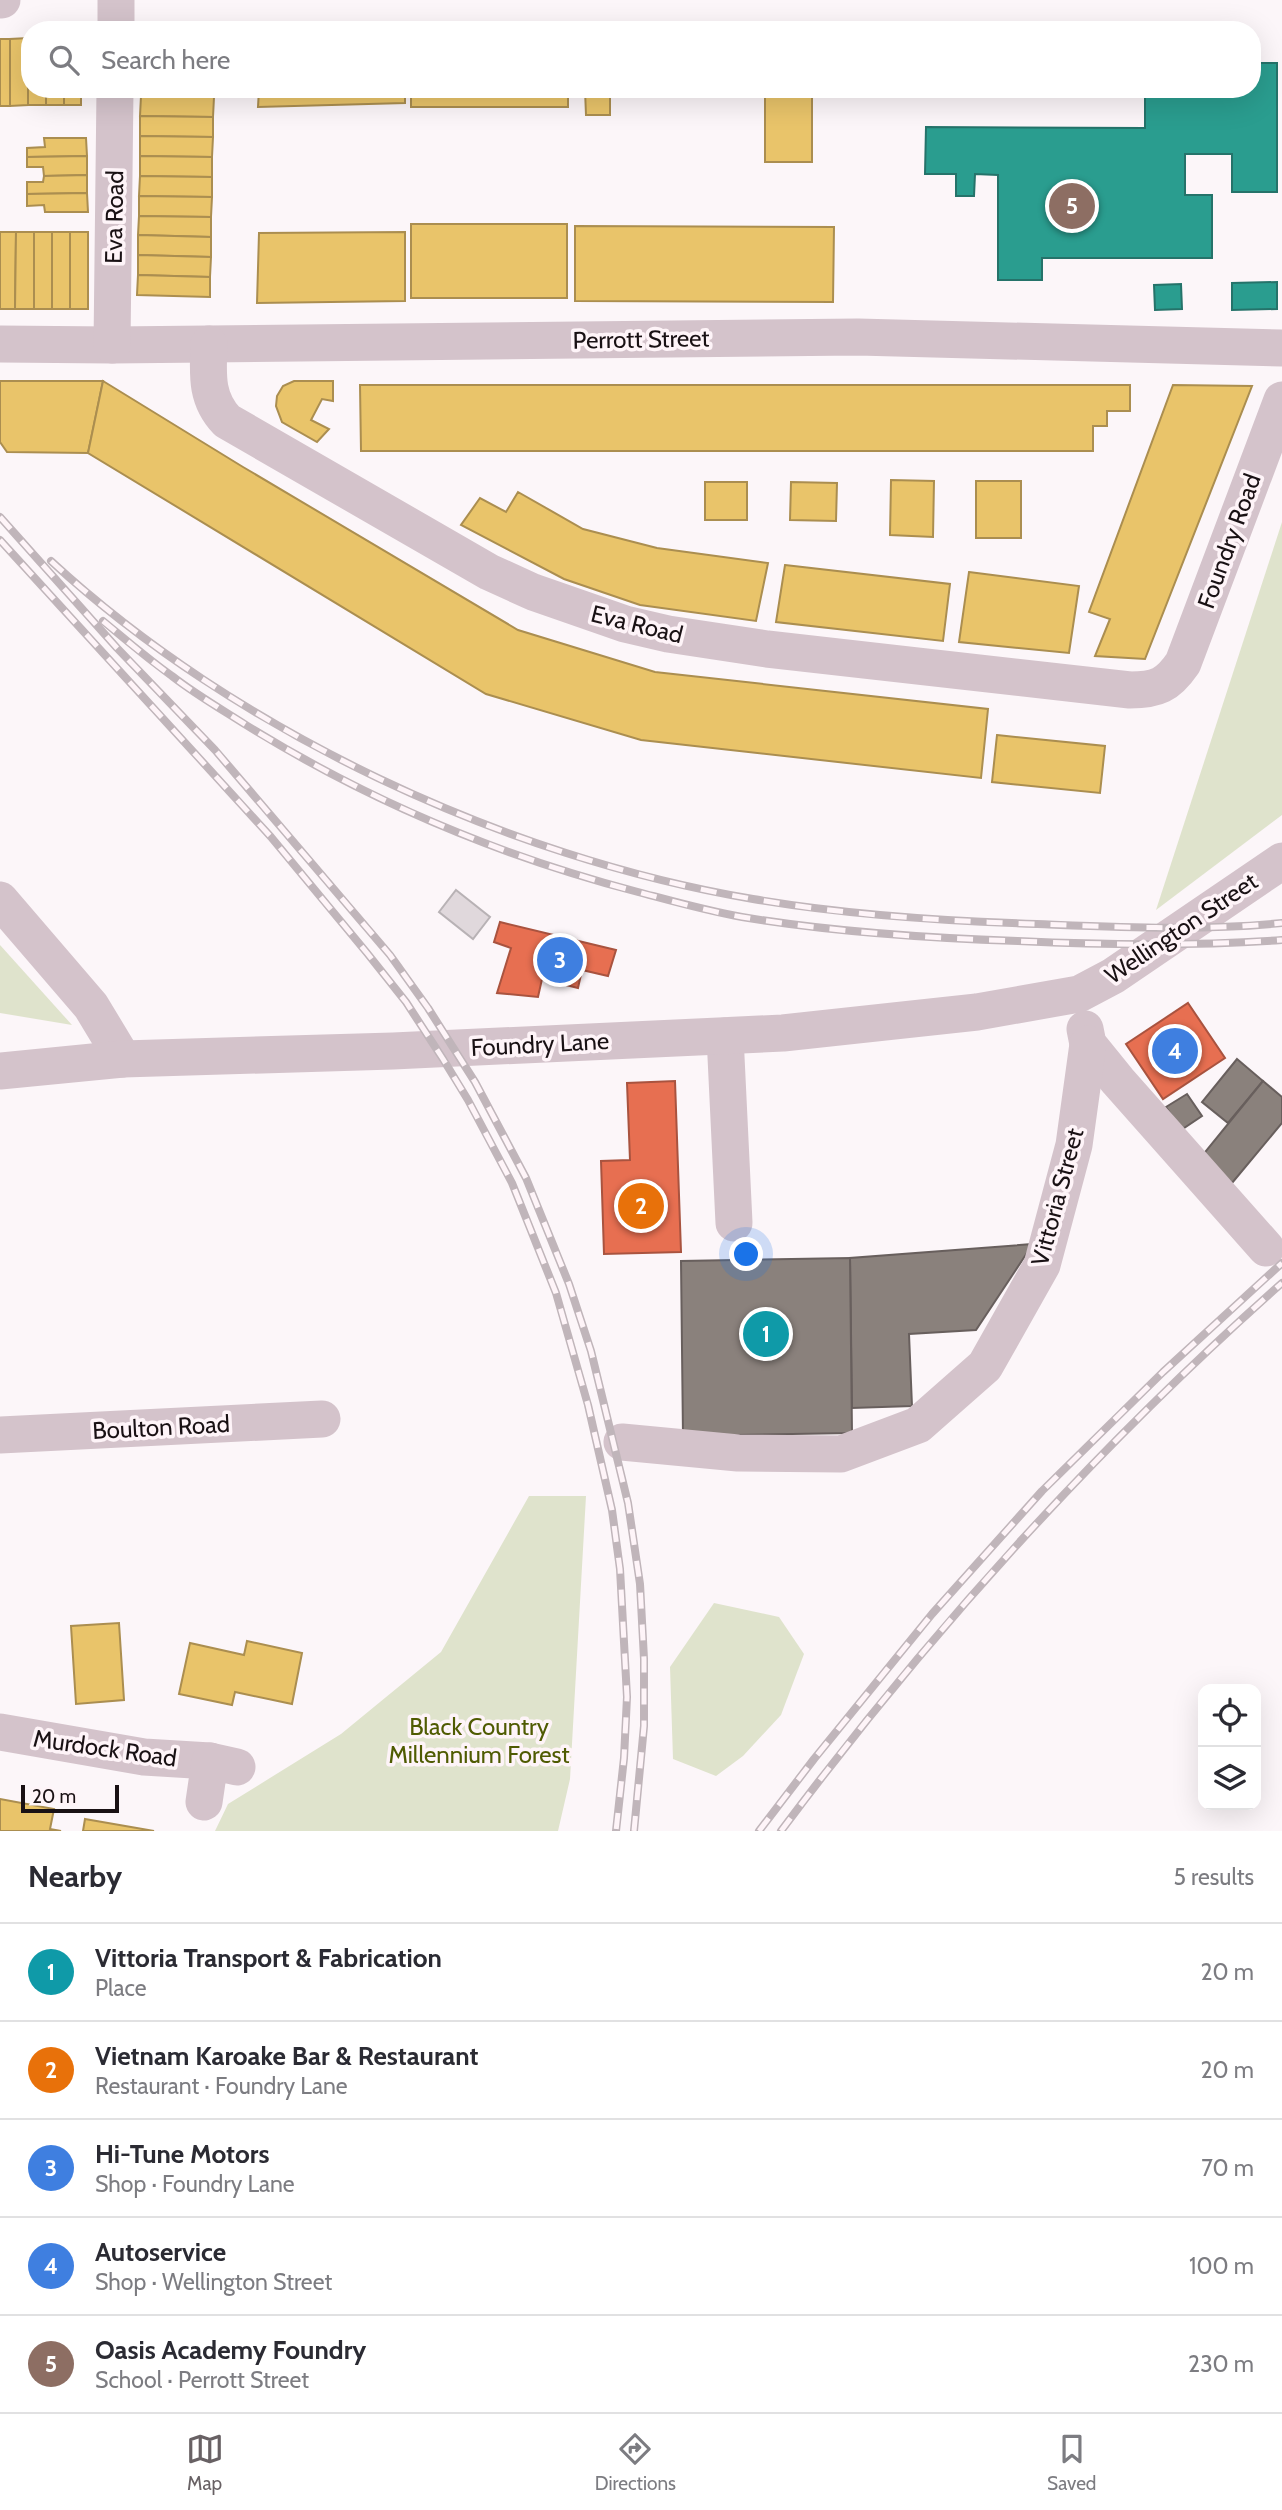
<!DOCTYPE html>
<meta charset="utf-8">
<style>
body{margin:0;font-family:Cabin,sans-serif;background:#f7f7f7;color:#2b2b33}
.controls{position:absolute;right:21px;bottom:21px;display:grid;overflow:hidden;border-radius:14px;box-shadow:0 7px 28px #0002}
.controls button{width:63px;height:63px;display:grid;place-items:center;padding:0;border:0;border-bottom:2px solid #e1e1e2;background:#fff;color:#2b2b33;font:35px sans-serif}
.scale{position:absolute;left:21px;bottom:18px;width:98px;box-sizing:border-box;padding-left:7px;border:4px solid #191114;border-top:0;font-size:19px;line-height:24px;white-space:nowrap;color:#191114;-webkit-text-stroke:5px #fef4f8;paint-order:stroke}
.you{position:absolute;left:747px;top:1255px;width:24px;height:24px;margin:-18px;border:5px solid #fff;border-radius:50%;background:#1a73e8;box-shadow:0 0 0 10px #1a73e833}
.badge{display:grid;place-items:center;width:46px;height:46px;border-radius:50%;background:#686164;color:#fff;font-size:23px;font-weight:700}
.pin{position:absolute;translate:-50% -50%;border:4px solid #fff;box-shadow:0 2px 7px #0006}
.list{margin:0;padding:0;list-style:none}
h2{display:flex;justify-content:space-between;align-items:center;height:91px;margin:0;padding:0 28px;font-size:30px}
h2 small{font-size:23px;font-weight:400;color:#7c7c81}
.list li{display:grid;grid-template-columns:46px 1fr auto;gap:21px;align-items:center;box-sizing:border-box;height:98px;padding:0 28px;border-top:2px solid #e1e1e2}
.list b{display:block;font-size:26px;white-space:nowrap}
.list p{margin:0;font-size:23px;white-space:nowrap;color:#7c7c81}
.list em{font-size:23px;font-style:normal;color:#7c7c81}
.icon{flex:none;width:38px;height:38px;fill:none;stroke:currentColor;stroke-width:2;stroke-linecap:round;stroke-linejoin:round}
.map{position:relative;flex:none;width:1282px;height:1831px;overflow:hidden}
.search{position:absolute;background:#fff;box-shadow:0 7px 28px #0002;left:21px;right:21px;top:21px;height:77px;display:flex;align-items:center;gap:18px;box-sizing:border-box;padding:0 24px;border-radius:28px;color:#7c7c81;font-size:26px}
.sheet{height:581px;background:#fff}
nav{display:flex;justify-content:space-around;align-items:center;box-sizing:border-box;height:98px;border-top:2px solid #e1e1e2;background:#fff;font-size:19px;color:#7c7c81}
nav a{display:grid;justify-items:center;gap:4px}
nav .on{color:#686164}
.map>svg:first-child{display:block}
</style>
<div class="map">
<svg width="1282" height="1831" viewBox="0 0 1282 1831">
<rect width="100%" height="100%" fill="#fcf6f9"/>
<g fill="#dfe3cc">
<polygon points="1282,522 1282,815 1156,910"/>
<polygon points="0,945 72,1025 0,1013"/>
<polygon points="529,1496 586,1496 570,1779 558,1831 215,1831 228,1804 341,1734 441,1652"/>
<polygon points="714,1603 779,1617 804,1654 781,1715 743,1756 716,1776 673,1759 670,1667"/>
</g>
<g fill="#e9c46a" stroke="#ab8e50" stroke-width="2">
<polygon points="28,38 30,38 30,89 46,89 46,105 28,105"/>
<polygon points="28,38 28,105 10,106 10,39"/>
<rect x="0" y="39" width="10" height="67"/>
<rect x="46" y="89" width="18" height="16"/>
<rect x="64" y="89" width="17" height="16"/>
<polygon points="141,89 214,89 214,97 141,96"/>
<polygon points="259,89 405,89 405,103 258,107"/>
<rect x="411" y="89" width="157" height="18"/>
<polygon points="573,89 620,89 620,90 610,90 610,115 586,115 585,90"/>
<rect x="765" y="89" width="47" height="73"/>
<polygon points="141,96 214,97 213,117 140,116"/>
<polygon points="140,116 213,117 213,137 140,136"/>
<polygon points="140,136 213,137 212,157 140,156"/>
<polygon points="44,138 86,138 87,156 27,157 27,148 45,147"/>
<polygon points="87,156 87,175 44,176 43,167 27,167 27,157"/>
<polygon points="140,156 212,157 212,177 140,176"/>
<polygon points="87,175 87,193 27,194 27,182 43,182 44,176"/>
<polygon points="140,176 212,177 212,197 139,196"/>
<polygon points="87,193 88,212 45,212 44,205 27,206 27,194"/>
<polygon points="139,196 212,197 211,217 139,216"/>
<polygon points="139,216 211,217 211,237 138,235"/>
<rect x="411" y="224" width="156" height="74"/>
<polygon points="575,226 834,227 833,302 575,301"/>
<polygon points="0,232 16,232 15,309 0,309"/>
<polygon points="16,232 34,232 34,309 15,309"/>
<rect x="34" y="232" width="18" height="77"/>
<rect x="52" y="232" width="18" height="77"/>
<rect x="70" y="232" width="18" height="77"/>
<polygon points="405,232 405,301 257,303 259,233"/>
<polygon points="138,235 211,237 211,257 138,255"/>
<polygon points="138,255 211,257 210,277 138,275"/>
<polygon points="138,275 210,277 210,297 137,295"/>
<polygon points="0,381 103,381 88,453 7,452 0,442"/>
<polygon points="103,381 243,467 518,630 655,672 988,709 981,778 641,740 486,694 88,453"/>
<polygon points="294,381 333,381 333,401 322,399 311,420 329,429 317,442 282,422 276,406 277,396 283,386"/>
<polygon points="360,385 1130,385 1130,411 1107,411 1107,426 1093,426 1093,451 361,451"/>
<polygon points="1173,385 1252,386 1145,659 1095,656 1110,619 1089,612"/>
<polygon points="891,480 934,481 933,537 890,535"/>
<rect x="976" y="481" width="45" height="57"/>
<rect x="705" y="482" width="42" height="38"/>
<polygon points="791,482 837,483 836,521 790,520"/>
<polygon points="518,492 583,529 657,548 768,563 756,621 640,605 564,579 461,525 480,498 506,512"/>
<polygon points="785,565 950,584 943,641 776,622"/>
<polygon points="969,572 1079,586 1069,653 959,642"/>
<polygon points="997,735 1105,746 1100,793 992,782"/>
<polygon points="119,1623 124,1700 76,1704 71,1626"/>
<polygon points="247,1641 302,1653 292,1704 235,1692 232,1705 179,1694 190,1643 244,1655"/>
<polygon points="0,1799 54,1809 50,1829 61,1831 0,1831"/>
<polygon points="85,1819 154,1831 83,1831"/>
</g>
<g fill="#e76f51" stroke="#a9533f" stroke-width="2">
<polygon points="500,922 616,950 608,976 582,970 578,988 542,979 538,997 497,993 511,948 494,942"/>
<polygon points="1188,1003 1225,1058 1163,1099 1126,1044"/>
<polygon points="675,1081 681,1252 604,1254 601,1161 630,1160 627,1083"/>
</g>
<g fill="#2a9d8f" stroke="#25736a" stroke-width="2">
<polygon points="1252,63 1277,63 1277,192 1232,192 1232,154 1185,154 1185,195 1212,195 1212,258 1042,258 1042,280 998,280 998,175 975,174 974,196 956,196 956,174 925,174 926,127 1145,128 1145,89 1252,89"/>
<polygon points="1277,282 1277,309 1232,310 1232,283"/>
<polygon points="1181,284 1182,309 1155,310 1154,285"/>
</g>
<g fill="#8a817c" stroke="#685f5d" stroke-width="2">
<polygon points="1237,1059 1263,1081 1228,1123 1202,1102"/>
<polygon points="1263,1081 1282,1097 1282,1123 1232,1183 1201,1157"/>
<polygon points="1187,1094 1202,1116 1181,1130 1166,1107"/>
<polygon points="1033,1244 976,1330 909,1334 912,1406 852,1408 850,1258"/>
<polygon points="850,1258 852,1433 683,1436 681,1261"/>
</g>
<polygon fill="#e0d8dc" stroke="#b8b2b5" stroke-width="2" points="456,890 490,917 473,939 439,912"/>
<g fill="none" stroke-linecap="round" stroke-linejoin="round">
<g stroke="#d4c3cb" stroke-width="37">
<polyline points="0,0 2,0"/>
<polyline points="116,30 116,0"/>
<polyline points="0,344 112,345 858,337 1282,348"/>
<path d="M209,344C208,373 205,398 227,421L489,572L533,592L625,624L668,634L767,649L1130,690C1157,690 1168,685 1183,663L1282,400"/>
<polyline points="112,345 115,89"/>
<polyline points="0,900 91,1006 123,1059"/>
<polyline points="1085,1029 1088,1044 1118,1081 1266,1248"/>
<polyline points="725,1036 734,1223"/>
<polyline points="0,1071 123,1059 393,1051 783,1033 977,1012 1079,994 1113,976 1282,861"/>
<polyline points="0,1435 322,1419"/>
<polyline points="622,1442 738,1453 841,1454 918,1425 985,1366 1042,1265 1074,1145 1088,1044"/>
<polyline points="0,1732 144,1757 210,1761"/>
<polyline points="204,1802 210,1761 237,1767"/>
</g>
<g stroke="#c0b5ba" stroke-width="8">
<g id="rail">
<polyline points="0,517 117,648 215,750 390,955 428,1008 475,1082 526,1178 569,1284 591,1351 628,1503 640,1584 644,1659 644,1726 634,1831"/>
<polyline points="0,540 271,837 367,953 406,1002 443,1059 468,1100 512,1183 556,1293 588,1405 612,1510 620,1569 627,1697 624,1758 616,1831"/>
<path d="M51,561C235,731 507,858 753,899C847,915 942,921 1037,924C1118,927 1201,931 1282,923"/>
<path d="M103,621C126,640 148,659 172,676C195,694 221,709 246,725C367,800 500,856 638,892C672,901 707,911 742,917C833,932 925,938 1018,941C1106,945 1194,946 1282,940"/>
<polyline points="759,1831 814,1759 932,1614 1042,1491 1163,1372 1282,1263"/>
<path d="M781,1831C930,1632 1096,1448 1282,1283"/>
</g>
</g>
<use href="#rail" stroke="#fef4f8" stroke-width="5" stroke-dasharray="16" stroke-linecap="butt"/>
</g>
<g text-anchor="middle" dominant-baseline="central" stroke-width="7" stroke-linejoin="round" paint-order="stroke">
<g font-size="24" fill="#191114" stroke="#fef4f8">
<text transform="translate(114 217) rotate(-89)">Eva Road</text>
<text transform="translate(641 339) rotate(-1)">Perrott Street</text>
<text transform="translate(1229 541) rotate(-70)">Foundry Road</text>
<text transform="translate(637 624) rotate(14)">Eva Road</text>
<text transform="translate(1181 928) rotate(-34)">Wellington Street</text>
<text transform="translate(540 1044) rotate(-3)">Foundry Lane</text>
<text transform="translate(1057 1197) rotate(-75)">Vittoria Street</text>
<text transform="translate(161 1427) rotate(-3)">Boulton Road</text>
<text transform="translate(105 1748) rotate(8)">Murdock Road</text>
</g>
<g font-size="24" fill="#4f5b02" stroke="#fef4f8">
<text x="479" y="1726">Black Country<tspan x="479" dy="28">Millennium Forest</tspan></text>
</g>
</g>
</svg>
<div class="controls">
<button><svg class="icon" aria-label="locate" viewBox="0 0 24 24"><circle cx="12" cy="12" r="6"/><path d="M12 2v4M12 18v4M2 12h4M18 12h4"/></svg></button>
<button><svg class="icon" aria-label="layers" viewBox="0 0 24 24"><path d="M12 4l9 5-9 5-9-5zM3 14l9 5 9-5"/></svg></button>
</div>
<div class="scale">20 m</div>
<div class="you"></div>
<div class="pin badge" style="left:766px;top:1334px;background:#0f9aa8">1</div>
<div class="pin badge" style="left:641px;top:1206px;background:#e8710a">2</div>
<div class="pin badge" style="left:560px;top:960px;background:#3f7fe0">3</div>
<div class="pin badge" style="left:1175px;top:1051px;background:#3f7fe0">4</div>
<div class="pin badge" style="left:1072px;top:206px;background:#8d6e63">5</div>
<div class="search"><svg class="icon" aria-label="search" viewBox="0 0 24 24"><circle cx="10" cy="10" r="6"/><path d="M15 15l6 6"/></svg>Search here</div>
</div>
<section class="sheet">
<h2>Nearby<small>5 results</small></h2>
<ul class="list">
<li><span class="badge" style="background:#0f9aa8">1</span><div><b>Vittoria Transport &amp; Fabrication</b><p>Place</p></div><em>20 m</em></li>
<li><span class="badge" style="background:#e8710a">2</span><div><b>Vietnam Karoake Bar &amp; Restaurant</b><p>Restaurant · Foundry Lane</p></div><em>20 m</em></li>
<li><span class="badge" style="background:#3f7fe0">3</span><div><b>Hi-Tune Motors</b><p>Shop · Foundry Lane</p></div><em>70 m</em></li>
<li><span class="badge" style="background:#3f7fe0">4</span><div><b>Autoservice</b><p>Shop · Wellington Street</p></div><em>100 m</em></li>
<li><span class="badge" style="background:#8d6e63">5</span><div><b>Oasis Academy Foundry</b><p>School · Perrott Street</p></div><em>230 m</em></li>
</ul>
</section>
<nav>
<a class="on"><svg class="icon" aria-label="map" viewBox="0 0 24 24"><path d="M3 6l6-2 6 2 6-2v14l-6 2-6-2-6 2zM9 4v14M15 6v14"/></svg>Map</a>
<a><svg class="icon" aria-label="directions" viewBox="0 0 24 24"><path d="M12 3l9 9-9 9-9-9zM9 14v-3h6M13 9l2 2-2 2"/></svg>Directions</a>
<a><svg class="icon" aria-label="saved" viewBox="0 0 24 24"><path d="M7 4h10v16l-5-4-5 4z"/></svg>Saved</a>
</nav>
